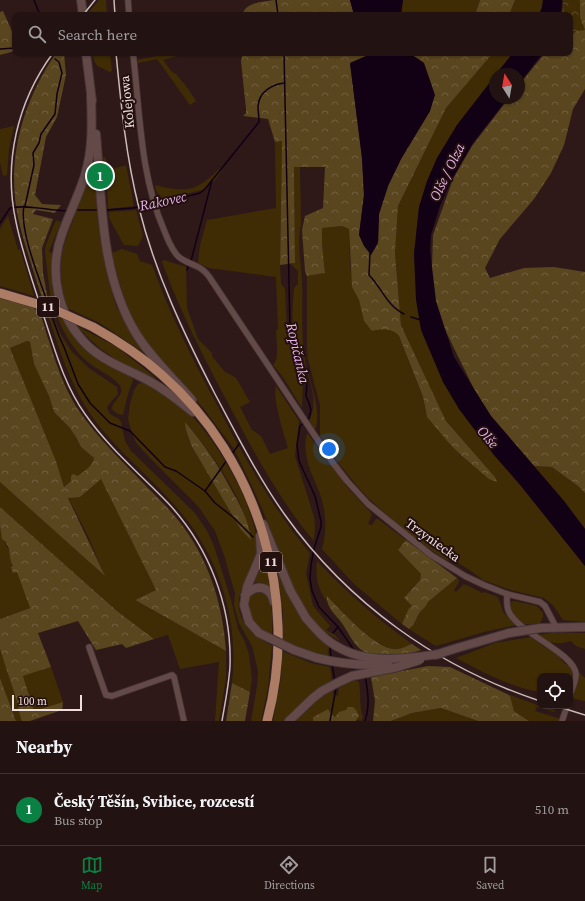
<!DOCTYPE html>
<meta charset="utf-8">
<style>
body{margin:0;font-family:"Source Serif 4",serif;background:#2e2020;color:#f1f3f6}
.controls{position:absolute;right:12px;bottom:12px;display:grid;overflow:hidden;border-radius:8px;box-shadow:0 1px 3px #0004}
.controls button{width:36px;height:36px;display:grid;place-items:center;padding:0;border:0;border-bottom:1px solid #3f3232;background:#221312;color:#f1f3f6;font:20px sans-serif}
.compass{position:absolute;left:489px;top:68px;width:36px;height:36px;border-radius:50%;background:#221312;box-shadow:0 1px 3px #0004;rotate:349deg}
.scale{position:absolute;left:12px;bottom:10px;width:70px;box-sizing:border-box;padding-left:4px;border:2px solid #eedfde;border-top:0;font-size:11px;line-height:14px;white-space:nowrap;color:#eedfde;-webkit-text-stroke:3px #240f0f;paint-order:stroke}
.you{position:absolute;left:329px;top:449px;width:14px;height:14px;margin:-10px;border:3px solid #fff;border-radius:50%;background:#1a73e8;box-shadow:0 0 0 6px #1a73e833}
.badge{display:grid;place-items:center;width:26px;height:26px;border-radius:50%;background:#0b8043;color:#fff;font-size:13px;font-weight:700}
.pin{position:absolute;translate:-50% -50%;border:2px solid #fff;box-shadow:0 1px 4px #0006}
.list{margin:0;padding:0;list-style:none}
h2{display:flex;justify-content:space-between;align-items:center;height:52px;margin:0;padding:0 16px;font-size:17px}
h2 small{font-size:13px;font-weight:400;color:#a29e9f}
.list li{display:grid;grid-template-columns:26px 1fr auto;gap:12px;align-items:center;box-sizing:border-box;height:72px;padding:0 16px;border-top:1px solid #3f3232}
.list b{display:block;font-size:15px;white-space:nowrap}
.list p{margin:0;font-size:13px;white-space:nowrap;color:#a29e9f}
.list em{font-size:13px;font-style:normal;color:#a29e9f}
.icon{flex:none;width:22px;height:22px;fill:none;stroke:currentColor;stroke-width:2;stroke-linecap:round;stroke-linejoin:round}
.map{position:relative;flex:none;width:585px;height:721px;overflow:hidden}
.search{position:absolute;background:#221312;box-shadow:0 1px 3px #0004;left:12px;right:12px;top:12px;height:44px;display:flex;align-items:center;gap:10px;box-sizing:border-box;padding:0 14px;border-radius:8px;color:#a29e9f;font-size:15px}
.sheet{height:124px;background:#221312}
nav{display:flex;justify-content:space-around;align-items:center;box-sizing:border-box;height:56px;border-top:1px solid #3f3232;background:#221312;font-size:11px;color:#a29e9f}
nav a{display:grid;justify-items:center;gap:2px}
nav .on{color:#0b8043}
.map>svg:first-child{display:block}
</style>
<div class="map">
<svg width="585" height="721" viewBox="0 0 585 721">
<defs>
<pattern id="forest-crowns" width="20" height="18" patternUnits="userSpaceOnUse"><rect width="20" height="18" fill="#59451e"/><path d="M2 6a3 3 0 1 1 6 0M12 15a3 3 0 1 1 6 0" fill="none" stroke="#715f3e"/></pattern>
<pattern id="park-crowns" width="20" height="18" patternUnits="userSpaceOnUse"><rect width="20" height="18" fill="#3f2c05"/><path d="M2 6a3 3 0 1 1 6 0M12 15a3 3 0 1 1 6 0" fill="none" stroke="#5b4a29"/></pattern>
</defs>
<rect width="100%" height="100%" fill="#2e1918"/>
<g fill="#3f2c05" fill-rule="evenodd">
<polygon points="99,0 106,0 107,15 87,15"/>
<polygon points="403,0 480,0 475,15 401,15"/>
<polygon points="515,0 543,0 542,7 539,15 509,15"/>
<path d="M94,53H110L112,71L109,72C100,65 96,70 93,56H95Z"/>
<polygon points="173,53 188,53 163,60 172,72 176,74 186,86 196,101 190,105 157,59 138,63 138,60 141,59"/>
<path d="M493,53H513L496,74H495V76L457,125L437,158L428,181L419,207L414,254L459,409L494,455L521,486L585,566V622L563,620L553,605L544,598L511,590L483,580L471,571L460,564L445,559L434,552L403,529L368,498L357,486L333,456L320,436V405L308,359L307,348V276L325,273L322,244V228L342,226L349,229C350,247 348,285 359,300L372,331C382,329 392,328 399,336L423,398L427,417L462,456L469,462L495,477L446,421L401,325L395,253L398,206L446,108Z"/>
<polygon points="14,126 9,149 7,175 3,176 0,162 0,129"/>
<path d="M282,141L280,265L281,284L285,289L287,333L303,377L302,408C293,394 284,376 273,365C280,359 276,340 276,330L278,329L276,277L209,268L198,263L200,245L207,220L276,208L275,142Z"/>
<path d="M93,156L100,228L107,275L116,306L133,336L145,354L100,323L67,308C62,292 60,276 61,259C63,246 68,233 73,221C80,199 88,178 93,156Z"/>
<polygon points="103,157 105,157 109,167 112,169 126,165 134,206 108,209 107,181 108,178 104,165"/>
<path d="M294,167H300L301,224C297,243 301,263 302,282C303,306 301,331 304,355C307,377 323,408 315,430L309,421C323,396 300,360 294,335C291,319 293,304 294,288L298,284V271L291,264L295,263Z"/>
<path d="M220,168L222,170L215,180L202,190L164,199C158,195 156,192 155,185C187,193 196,192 220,168Z"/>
<polygon points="136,210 143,236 138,246 124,245 109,218 109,212"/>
<polygon points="8,216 18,250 20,249 34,296 0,286 0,229"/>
<polygon points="56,220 61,222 49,251 52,253 53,281 58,304 51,302 45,251 46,245"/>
<path d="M122,249L137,254L140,261L152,265C170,315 194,362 219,409C245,459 273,509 310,553L306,573L313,606L330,626L326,630L335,635L341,642L324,631L313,620L295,594L263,511L251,484L234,449L204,409L156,355L145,340L135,325L125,301L113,260L112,253Z"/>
<path d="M164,260L186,267L187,308L198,339L212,353V356L224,371L236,378L250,402L240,407L252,430L261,436L270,454L288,448C284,434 272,398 276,386L299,421L295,456L314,517L315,526L314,541C279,500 254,452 229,405C204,358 180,311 162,262Z"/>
<path d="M47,312L52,314L61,335L72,352L90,369L117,387L118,394L109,404L107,408L110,414L119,419L121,422L125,441L131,451L195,513L207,531L214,546L231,600L238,629L245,642L249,655L252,679L250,692L232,683C239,624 221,561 183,515C157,482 122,456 96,422C71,388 60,352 47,312Z"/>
<path d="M57,316C72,323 78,341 90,352C102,364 119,368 132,378L133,380L128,394L123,415C120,415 118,414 115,412C104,404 130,396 118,383C111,376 101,371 93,366C75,353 65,336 57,316Z"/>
<path d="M77,326L117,347L157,379C124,366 101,353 77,326Z"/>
<path d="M27,341L30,342L34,364L49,396L54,412L69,427L76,437L81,447L94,458C94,470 72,478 64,487L56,461L10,348Z"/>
<path d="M143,382C161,390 179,401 192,416C219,445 260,512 257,553C256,574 236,586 239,609C242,628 257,638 272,646L268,688L261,721H251L257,686L258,671L252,646L239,623L234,605L235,593L233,587L225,558L215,531L198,506L151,459L137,444L133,436L128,419L130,404L134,390L138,384ZM186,423C207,447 228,477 241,506C245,516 248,528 251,539L241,530L191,445C189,436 184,432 186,423Z"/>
<path d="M307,433L348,488L372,514L368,524L372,525L376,519H378L406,540L398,550L421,574L420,580L404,598L412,606L409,608L402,624L354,584L322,549C326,536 326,522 324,509C319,480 300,465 307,433Z"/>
<polygon points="534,466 552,467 578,486 585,493 585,529 564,501"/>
<polygon points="101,478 156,590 135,600 226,651 226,678 219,721 215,721 219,662 180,669 168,635 154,639 117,611 0,507 0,482 104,575 88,536 68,497 80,497"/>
<polygon points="0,526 2,535 11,555 13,573 17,571 30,608 0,619"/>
<polygon points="264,559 265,559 270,586 264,583 254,582"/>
<path d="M317,561C346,592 377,619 412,644C406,646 400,650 394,649C376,648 339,610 327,597V602C318,589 315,576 317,561Z"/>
<path d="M276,562C288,594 298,626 329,645L328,656L313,653L283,641V612Z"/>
<path d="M457,578L459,580L458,584L454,590L456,592L464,584L479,591L481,593L484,592L498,597L503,612L516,625L484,632L436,646L409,629C416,623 416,618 420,612C423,609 426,607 428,602Z"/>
<path d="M261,591C275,598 272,623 272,636C267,633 261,629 256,625C250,618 242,598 254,592C256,592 259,592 261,591Z"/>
<path d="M514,601L537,606L543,613V617L540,623C536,623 531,625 526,624C519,624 508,609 511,602Z"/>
<path d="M551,633H585V649L576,646L571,641C555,645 551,644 537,635Z"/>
<path d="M531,637L544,647L553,651L558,655L563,662L569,666L573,672L570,682V676H540V692C512,688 481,671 456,658L495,643Z"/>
<polygon points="0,649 6,663 22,721 16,721 0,678"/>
<polygon points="282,651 311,663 330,667 332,681 307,697 285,721 273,721 281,678"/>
<polygon points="51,667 63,702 34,711 23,676"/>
<polygon points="577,670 585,678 585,701 571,698 577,677"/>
<path d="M354,680L359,682C361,694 359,707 363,717L361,721L357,720L359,716C349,712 343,708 335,717L332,715L328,709L313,717V721H294C306,708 319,698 334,689L333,694L338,696L339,686Z"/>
<polygon points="507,694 540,706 555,710 554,712 537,707 535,711 560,719 559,721 529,721 514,711 510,697"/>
<polygon points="441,708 478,721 391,721 412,713"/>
</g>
<g fill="url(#forest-crowns)" fill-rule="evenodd">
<path d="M274,0H350L354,15H242C246,2 262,2 274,0Z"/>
<polygon points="480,0 515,0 509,15 475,15"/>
<polygon points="564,0 585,0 585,89 573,109 564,145 551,173 534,199 500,239 485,268 490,278 524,268 554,267 585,272 585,493 578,486 552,467 534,466 491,416 475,391 431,301 433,235 453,179 472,146 509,98 519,98 519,85 545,53 570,53 570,15 562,15"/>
<polygon points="3,11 15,38 15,51 0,55 0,12"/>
<path d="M56,53H64L66,75L57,117L46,137L35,195L42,204L61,205L55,213L36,210L33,214L53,219L42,248L43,273L48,300L42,298C34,273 25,247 19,222C5,162 22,103 56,53Z"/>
<path d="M243,53H373L350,63L362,158L364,195L359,235L378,243L379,214L388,186L401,159L430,111L424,63L409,53H493L446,108L398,206L395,253L401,325L446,421L495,477L497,482L489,479L462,456L449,443L427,417L423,397L399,336C392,328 382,329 372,331L364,321L359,300L352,287L349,229L342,226L322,228V244L325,273L307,276L305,271L302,230L305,216L323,208L325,167H294L295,263L280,265L282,141L275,142L268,119L243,116L246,113V109L241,61Z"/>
<path d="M0,298C12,301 31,302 39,313C43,318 46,334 49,341C56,364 64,387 77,408C98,439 125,464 151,491C160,500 170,510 178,520C208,557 223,603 226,651L135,600L156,590L101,479L80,497L68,498L105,576L0,482ZM27,341L30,342L34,364L49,396L54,412L69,427L76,437L81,447L94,458C93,466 84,471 78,476L73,474L71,476V481L64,487L56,461L10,348Z"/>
<path d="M185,422C204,444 219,466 232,491C241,506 249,522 251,540L241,530L191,445C189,436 185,432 185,422Z"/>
<path d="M0,507L117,611L154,639L126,648L122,644L96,650L78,621L38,633L51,667L23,676L34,711L63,702L62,710L30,721H22L21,719L15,695L0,649V619L30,608L17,572L13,573L11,567L13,566C8,558 12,545 2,539L0,526Z"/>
<path d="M406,540L457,578L428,602C426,607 423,609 420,612C416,618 416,623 409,629L402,624L409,608L412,606L404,598L420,580L421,574L398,550Z"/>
<path d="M327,596C339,609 376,649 394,649C400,650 406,646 412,644L421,650C410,655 374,658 363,651C353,645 348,631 341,622C335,614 326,607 327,596Z"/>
<polygon points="428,666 450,667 507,694 510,696 514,711 529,721 478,721 441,708 412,713 391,721 373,721 375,701 371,677"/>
<polygon points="0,678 16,721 0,721"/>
<polygon points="232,683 250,692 245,721 226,721"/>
<polygon points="348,707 353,707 356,710 359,716 356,721 313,721 313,717 328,709 332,715 335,717 339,712 346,710"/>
</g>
<polygon fill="url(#park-crowns)" points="563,0 580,0 580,17 585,30 577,31 570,36 570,15 564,15"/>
<g fill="#120015">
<polygon points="350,0 403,0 401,15 354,15"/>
<polygon points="543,0 562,0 561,15 539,15 542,7"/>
<polygon points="373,53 409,53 424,63 435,95 430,111 401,159 388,186 379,214 378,243 371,255 364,246 359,235 364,195 362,158 350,63"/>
<polygon points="513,53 543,53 519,84 519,74 496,74"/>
<polygon points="495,76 495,98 508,98 473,143 452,179 440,206 431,235 430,250 436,301 454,357 491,416 564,501 585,529 585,566 521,486 494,455 459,409 443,382 421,330 416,300 414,254 419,207 427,181 437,158 457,125"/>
</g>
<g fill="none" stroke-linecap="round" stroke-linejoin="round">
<g stroke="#120015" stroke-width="1.5">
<polyline points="34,0 40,15"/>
<polyline points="276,0 278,15"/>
<polyline points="0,49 15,48"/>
<polyline points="284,53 290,329 294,346 301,362 307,382 306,396 309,403 311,410 309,418 307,420"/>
<path d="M157,204L200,193L205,189L259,122C259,117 258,111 258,106C259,92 272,84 285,83"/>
<path d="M24,206C19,230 40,280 48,304"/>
<polyline points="25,206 34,165 33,153 39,143 41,134 55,114 57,94 62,73 59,62 55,59"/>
<polyline points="76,210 100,210"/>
<polyline points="106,210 133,208 153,204"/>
<path d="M0,223L10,208C30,204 48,211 68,211"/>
<path d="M370,253L369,275C382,288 387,306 404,314"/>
<polyline points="191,261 212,180"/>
<polyline points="187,270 189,265"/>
<polyline points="50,311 59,336 64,347 78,384 90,403 110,423 130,431 165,467 176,471 205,491 215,503 233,517 253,537"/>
<polyline points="411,317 421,320"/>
<polyline points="304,423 300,426 297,445 299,461 315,496 321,521 321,527 314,549 311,565 310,578 312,591 319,607 338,627 354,650"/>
<polyline points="232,454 239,444"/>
<polyline points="205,491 227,460"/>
<polyline points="333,633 338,627"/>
<polyline points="330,646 331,658"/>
<polyline points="332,664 335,682"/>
<path d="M365,676C368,691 370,706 365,721"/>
<polyline points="330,721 336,688"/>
</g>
<g stroke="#453434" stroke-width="7">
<g id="minor">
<polyline points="128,0 129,15"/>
<path d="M133,53C140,112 140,175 164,230C167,238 171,247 176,254C182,262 192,263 200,268C205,271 209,276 212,281L333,463L347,481L368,504L431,555L465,576L484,585L507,594L540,602L545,606L556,627"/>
<path d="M507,594C507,600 506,606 509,612C519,633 574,653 576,674C576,681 572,689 570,695"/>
<polyline points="89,647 106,695 112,696 172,675 174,677 184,721"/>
<polyline points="562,721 567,706"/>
</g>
</g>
<g stroke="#453434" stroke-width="10">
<g id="secondary">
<polyline points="81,0 83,15"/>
<polyline points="86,53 92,101"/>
<path d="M91,96C92,123 93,149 85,175C79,195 69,214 62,234C48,273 58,317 88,346C106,363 130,370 151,382C167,391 179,401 193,412"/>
<path d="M96,134C102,201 100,276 137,335C152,359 174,379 192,400"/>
<polyline points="263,524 290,590 306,618"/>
<path d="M245,595C257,583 270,586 274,602"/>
<polyline points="541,628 585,627"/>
<polyline points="259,633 249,622 244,605 247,587 261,554 260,536"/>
<polyline points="457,648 509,633"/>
<polyline points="294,650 317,658"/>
<polyline points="289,721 313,698 322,691"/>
</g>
</g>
<g stroke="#453434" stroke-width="10">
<path id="primary" d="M93,327C118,341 141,356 162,375C258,459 300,599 267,721"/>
</g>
<use href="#minor" stroke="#634a49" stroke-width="5.5"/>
<use href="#secondary" stroke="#634a49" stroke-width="8"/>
<use href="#primary" stroke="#ad7c65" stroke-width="9"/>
<g stroke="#cabab9" stroke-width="1.5">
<polyline points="114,0 115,15"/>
<polyline points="83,15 95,0"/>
<path d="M53,53C17,102 3,163 16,222C22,252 33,282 42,311C54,346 63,383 85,414C108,447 140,474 168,503C209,547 232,606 230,666C229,684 225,703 222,721"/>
<path d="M116,53C121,105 126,157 139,208C155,273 184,334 215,394C237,435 258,477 285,515C348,603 437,667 540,701"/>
<polyline points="556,706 585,715"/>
</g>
<g stroke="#453434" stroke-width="10" stroke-linecap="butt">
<g id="secondary-bridge">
<path d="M306,618C314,627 321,636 330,642C363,666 402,659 440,654"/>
<polyline points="259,633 294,650"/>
<polyline points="509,633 541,628"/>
<polyline points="435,655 457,648"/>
<path d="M317,658C341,664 364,666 388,664"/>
<polyline points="322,691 339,682 352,676 398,667 420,660"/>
</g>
</g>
<g stroke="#453434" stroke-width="10" stroke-linecap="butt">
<polyline id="primary-bridge" points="0,293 51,308 93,327"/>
</g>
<use href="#secondary-bridge" stroke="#634a49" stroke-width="8"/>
<use href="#primary-bridge" stroke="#ad7c65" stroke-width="9"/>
</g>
<g text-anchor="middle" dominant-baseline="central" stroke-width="4" stroke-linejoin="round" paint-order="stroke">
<g fill="#240f0f" stroke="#b1a1a0" stroke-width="1">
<rect x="37" y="297" width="22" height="20" rx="3"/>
<rect x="260" y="552" width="22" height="20" rx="3"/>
</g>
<g font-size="12" font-weight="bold" fill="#eedfde">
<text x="48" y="307">11</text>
<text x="271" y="562">11</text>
</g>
<g font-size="13" fill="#eedfde" stroke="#240f0f">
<text transform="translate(127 102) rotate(-96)">Kolejowa</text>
<text transform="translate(433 540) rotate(36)">Trzyniecka</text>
</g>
<g font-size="14" font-style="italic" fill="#e4b2e9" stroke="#240f0f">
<text transform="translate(447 172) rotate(-64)">Olše / Olza</text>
<text transform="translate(163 201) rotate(-12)">Rakovec</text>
<text transform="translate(298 353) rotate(77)">Ropičanka</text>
<text transform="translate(488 437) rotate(49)">Olše</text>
</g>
</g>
</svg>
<div class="controls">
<button><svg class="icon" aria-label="locate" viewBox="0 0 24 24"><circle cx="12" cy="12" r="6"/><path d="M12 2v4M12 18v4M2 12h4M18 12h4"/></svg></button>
</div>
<svg class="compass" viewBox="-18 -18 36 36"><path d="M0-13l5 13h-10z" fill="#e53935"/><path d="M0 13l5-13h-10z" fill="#a29e9f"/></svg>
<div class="scale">100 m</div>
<div class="you"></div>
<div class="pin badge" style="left:100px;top:176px">1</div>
<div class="search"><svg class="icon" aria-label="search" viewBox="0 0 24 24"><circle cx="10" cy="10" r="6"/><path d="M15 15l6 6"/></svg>Search here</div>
</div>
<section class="sheet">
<h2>Nearby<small></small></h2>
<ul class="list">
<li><span class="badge">1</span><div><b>Český Těšín, Svibice, rozcestí</b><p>Bus stop</p></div><em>510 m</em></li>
</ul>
</section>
<nav>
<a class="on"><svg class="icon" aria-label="map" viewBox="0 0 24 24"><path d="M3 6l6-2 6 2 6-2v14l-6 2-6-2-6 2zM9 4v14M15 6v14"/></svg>Map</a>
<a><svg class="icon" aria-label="directions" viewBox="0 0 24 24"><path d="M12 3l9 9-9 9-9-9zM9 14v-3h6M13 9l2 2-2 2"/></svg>Directions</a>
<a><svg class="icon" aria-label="saved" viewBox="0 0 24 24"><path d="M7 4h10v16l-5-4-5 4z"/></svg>Saved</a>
</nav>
